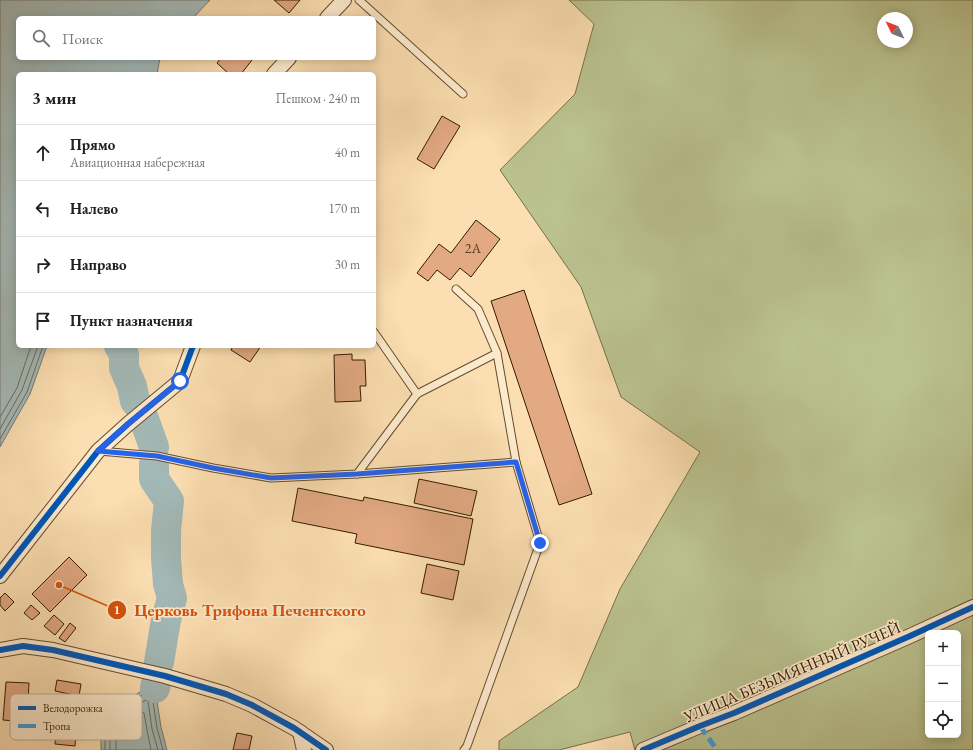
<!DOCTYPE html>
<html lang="ru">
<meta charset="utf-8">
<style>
body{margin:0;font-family:"EB Garamond",serif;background:#f2f2f2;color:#202124}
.controls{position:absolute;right:12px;bottom:12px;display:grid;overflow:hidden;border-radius:6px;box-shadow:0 2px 10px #0003}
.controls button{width:36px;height:36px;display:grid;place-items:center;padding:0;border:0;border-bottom:1px solid #e0e0e0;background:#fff;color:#202124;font:20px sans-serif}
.compass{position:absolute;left:877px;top:12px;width:36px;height:36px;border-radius:50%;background:#fff;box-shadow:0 2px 10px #0003;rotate:313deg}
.stop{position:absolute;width:12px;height:12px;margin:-9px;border:3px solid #2563eb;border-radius:50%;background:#fff}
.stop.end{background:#2563eb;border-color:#fff;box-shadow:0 1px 4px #0008}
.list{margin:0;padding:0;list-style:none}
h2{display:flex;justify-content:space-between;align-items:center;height:52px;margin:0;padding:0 16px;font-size:17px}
h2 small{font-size:13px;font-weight:400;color:#757577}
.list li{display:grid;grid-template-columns:26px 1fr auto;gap:12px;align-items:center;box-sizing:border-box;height:56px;padding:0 16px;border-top:1px solid #e0e0e0}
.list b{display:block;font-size:15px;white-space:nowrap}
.list p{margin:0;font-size:13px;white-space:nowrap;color:#757577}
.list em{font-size:13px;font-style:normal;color:#757577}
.icon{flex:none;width:22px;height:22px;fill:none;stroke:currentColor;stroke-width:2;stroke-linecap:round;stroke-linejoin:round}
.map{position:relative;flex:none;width:973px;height:750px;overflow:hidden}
.search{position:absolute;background:#fff;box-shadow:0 2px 10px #0003;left:16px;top:16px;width:360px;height:44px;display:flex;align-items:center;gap:10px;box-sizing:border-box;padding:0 14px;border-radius:6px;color:#757577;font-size:15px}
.panel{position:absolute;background:#fff;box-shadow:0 2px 10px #0003;left:16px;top:72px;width:360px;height:276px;border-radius:6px}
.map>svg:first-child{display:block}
</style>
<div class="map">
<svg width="973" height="750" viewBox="0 0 973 750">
<rect width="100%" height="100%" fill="#fbdeb1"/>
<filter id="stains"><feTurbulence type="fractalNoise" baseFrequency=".005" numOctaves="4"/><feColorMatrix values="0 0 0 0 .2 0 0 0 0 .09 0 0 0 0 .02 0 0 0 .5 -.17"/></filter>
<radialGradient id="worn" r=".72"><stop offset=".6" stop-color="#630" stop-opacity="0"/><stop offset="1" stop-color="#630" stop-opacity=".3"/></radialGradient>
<path fill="#bac28f" stroke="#786f49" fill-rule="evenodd" d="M569,0H973V750H635L630,732L559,750H499V741L578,687L620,589L700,452L621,397L581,287L500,170L575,94L594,24ZM883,18H907V42H883ZM928,633H958V735H928Z"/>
<g fill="#a3b9b7" stroke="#777a6f">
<polygon points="0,0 210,0 193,18 18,18 18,58 160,58 157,74 18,74 18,346 47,346 30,394 0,447"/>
<polygon points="155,688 161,727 167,750 101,750 101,735 107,722 124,718 126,701 140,692"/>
</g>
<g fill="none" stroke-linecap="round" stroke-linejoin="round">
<g stroke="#6c6a5d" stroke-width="1">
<polyline points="0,417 17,388 31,346"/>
<polyline points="0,429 22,390 38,346"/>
<polyline points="0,439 27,392 43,346"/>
<polyline points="105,750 105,736 109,726 126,722 128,719 130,703 141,696 150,693 152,695 157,728 163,750"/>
<path d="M110,750V737L113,730C117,729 122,729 126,727C135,724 133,713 135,706L146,700L148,701L152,729L158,750"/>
<path d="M116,750V738L117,736C120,734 123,734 127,733C137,730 139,722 140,713L142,712L144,713L147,730L151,750"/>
</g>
<g stroke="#a3b9b7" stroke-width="30">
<polyline points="119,346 120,347 124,355 124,368 132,386 135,401 141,408"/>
<polyline points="144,419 154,447"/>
<polyline points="154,463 154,479 169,501 166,531 166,558 168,584 172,598 166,620 159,662"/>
<polyline points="155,688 157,679"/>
</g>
</g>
<g fill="#e2a983" stroke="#351c03">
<polygon points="274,0 300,0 289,13"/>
<polygon points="221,58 250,58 252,60 241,74 229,74 217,63"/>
<polygon points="442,116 460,126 434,169 417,159"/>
<polygon points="476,220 500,239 471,277 460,268 450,280 437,270 428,281 417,273 439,244 451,253"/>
<polygon points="524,290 592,494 559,505 491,301"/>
<polygon points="233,346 261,346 250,362 231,350"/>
<polygon points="352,354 352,360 365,360 366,386 360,386 361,401 335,402 334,355"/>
<polygon points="419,479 477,491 471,516 414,503"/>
<polygon points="298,488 363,501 364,497 473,519 464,565 355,543 357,534 292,521"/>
<polygon points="69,557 87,575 50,612 32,594"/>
<polygon points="427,564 459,571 453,600 421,593"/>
<polygon points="5,593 14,602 5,611 0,605 0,598"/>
<polygon points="31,605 40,613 32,620 24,613"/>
<polygon points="54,615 64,624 55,635 44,626"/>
<polygon points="70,623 76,628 65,642 59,638"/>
<polygon points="57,680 81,684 79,696 55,691"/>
<polygon points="6,682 29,683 27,722 3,720"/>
<polygon points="57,721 77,722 75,746 55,744"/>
<polygon points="237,733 252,736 249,750 233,750"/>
</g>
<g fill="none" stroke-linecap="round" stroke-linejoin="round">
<g stroke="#664c2e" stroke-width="9">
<g id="lane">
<polyline points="359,0 463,94"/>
<polyline points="456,289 478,309 497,353 516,462"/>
<polyline points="374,332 417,394"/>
<polyline points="99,451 157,456 213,468 271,478 357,474 516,462 540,543 467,746 464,750"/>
<polyline points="357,474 417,394 497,353"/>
</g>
</g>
<g stroke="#664c2e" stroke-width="16">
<g id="street">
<polyline points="327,18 344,0"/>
<polyline points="274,74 289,58"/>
<polyline points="0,576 98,451 128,424 180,381 193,346"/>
<polyline points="0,650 23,646 53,650 165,676 226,694 252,705 294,728 326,750"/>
<polyline points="300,732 304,750"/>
<polyline points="643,750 700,726 734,713 910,636 973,607"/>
</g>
</g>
<use href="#lane" stroke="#fceacc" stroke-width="7"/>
<use href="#street" stroke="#fceacc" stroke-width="14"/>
<polyline stroke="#3e9bdd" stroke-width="5" stroke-dasharray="10 5" stroke-linecap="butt" points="700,726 717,750"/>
<g stroke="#fceacc" stroke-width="8">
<g id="cycleway">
<polyline points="0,576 98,451 128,424 180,381 193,346"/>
<polyline points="0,650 23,646 53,650 165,676 226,694 252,705 294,728 326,750"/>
<polyline points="643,750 700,726 734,713 910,636 973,607"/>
</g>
</g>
<use href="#cycleway" stroke="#0057b8" stroke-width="6"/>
</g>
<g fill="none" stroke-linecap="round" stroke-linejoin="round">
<polyline stroke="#2563eb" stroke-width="5" points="180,381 128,424 98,451 157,456 213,468 271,478 357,474 516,462 540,543"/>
</g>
<g text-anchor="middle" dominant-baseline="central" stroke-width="3.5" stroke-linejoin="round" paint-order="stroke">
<g font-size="14" fill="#603f23">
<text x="473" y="248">2А</text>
</g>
<g font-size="16" fill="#351c03" stroke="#fceacc">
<text transform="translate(792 672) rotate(-23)">УЛИЦА БЕЗЫМЯННЫЙ РУЧЕЙ</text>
</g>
</g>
<rect x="10" y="694" width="132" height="46" rx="6" fill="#fceacc" stroke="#c0ac90" stroke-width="1"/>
<rect x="18" y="706" width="18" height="4" fill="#0057b8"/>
<rect x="18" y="724" width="18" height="4" fill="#3e9bdd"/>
<g font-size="11" fill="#351c03">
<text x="43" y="712">Велодорожка</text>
<text x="43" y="730">Тропа</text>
</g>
<path fill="none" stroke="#d6530b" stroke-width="1.5" d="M59 585L117 610"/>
<g fill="#d6530b" stroke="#fceacc" stroke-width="1.5">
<circle cx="59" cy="585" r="4"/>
<circle cx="117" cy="610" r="10"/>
</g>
<g font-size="12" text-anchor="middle" font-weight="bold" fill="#fff">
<text x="117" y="614">1</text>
</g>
<g font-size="17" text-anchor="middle" font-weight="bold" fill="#d6530b" stroke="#fceacc" stroke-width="3.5" stroke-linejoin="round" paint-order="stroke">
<text x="250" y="616">Церковь Трифона Печенгского</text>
</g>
<rect width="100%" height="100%" filter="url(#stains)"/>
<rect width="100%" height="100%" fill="url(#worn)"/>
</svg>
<div class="controls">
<button>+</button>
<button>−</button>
<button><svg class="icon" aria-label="locate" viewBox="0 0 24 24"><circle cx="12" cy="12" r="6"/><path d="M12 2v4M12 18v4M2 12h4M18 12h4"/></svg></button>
</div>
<svg class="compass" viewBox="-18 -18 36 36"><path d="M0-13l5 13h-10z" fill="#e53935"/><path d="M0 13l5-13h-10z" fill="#757577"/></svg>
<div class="stop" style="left:180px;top:381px"></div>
<div class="stop end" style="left:540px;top:543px"></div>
<div class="search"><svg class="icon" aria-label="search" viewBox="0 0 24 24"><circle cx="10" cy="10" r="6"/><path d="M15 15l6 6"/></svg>Поиск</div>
<section class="panel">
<h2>3 мин<small>Пешком · 240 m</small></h2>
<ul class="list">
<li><svg class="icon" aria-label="ahead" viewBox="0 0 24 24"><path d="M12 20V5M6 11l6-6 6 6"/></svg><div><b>Прямо</b><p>Авиационная набережная</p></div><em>40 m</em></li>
<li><svg class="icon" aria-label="left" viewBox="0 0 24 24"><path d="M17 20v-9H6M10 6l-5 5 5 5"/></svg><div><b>Налево</b></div><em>170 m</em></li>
<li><svg class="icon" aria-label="right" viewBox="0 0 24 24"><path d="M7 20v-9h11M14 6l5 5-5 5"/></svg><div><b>Направо</b></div><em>30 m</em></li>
<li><svg class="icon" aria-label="arrive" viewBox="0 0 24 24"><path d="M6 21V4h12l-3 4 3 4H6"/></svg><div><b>Пункт назначения</b></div></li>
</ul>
</section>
</div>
